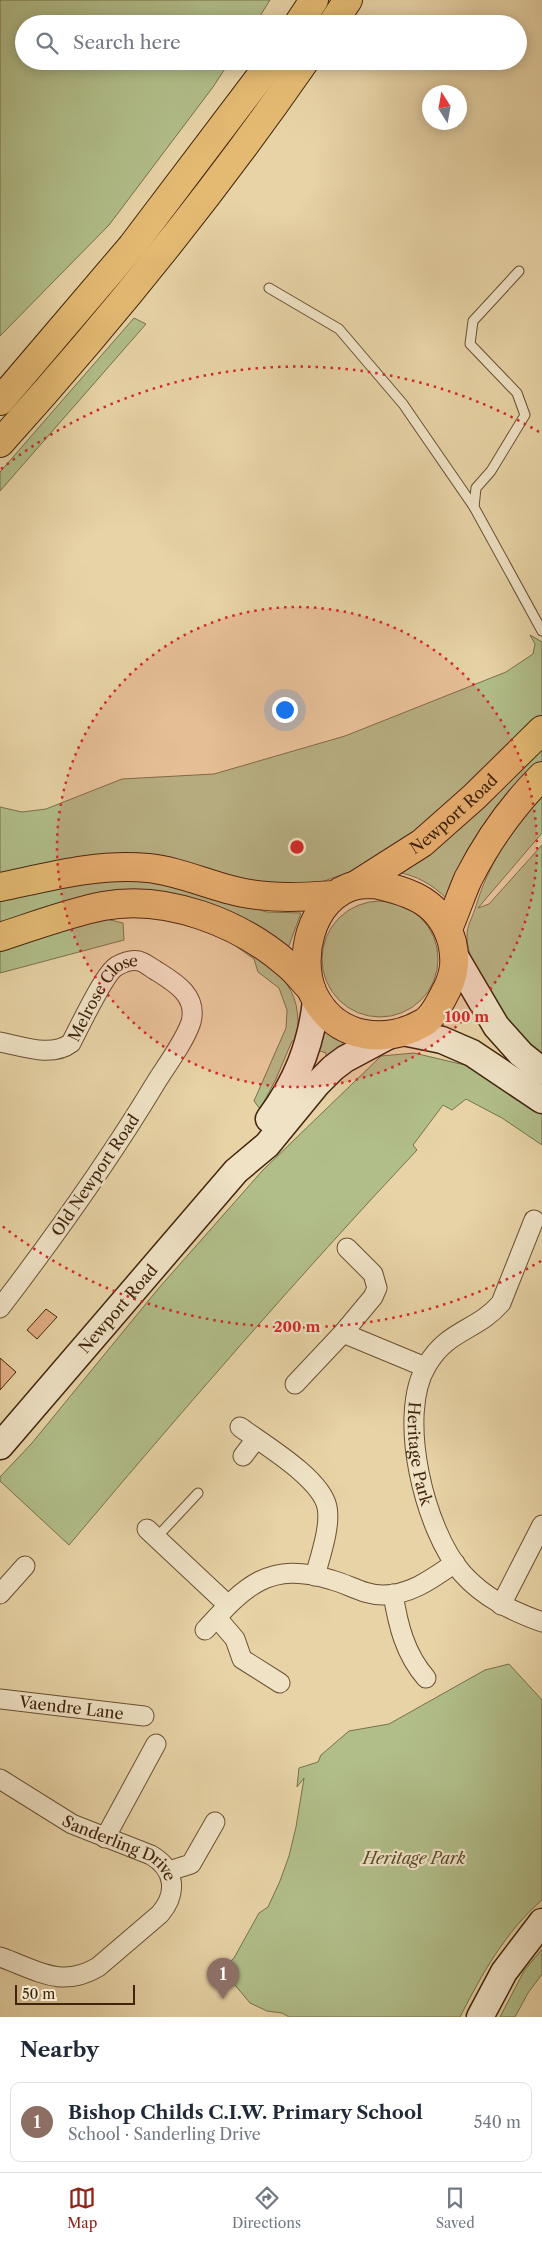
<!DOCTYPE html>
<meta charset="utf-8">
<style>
body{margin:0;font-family:"Libre Caslon Text",serif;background:#f2f2f3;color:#1f2937}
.compass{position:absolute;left:422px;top:85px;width:45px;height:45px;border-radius:50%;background:#fff;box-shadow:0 2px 12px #0003;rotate:349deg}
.scale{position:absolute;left:15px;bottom:12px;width:120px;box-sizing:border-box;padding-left:5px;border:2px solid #40240c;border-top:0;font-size:14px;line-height:18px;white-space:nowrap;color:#40240c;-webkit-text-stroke:4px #efe2c5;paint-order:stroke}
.you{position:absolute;left:284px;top:709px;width:18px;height:18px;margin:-12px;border:4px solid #fff;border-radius:50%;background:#1a73e8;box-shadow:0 0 0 8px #1a73e833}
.badge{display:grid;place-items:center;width:32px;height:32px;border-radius:50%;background:#8f2418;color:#fff;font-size:16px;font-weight:700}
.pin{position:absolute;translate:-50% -41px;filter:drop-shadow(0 1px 2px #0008)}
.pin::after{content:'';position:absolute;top:26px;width:18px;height:15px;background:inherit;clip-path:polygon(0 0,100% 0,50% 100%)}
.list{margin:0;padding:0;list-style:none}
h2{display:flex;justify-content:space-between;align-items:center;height:65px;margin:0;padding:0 20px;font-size:21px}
h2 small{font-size:16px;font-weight:400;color:#747a83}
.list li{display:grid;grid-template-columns:32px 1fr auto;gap:15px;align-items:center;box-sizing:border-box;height:80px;margin:0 10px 10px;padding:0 10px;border:1px solid #e0e1e3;border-radius:10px}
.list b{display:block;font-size:19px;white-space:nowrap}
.list p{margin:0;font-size:16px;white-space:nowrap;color:#747a83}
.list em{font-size:16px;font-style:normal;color:#747a83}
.icon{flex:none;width:28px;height:28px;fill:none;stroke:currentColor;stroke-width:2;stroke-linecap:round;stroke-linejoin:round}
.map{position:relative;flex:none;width:542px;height:2017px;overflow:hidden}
.search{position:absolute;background:#fff;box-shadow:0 2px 12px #0003;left:15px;right:15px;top:15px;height:55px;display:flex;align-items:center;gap:12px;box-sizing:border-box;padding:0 18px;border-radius:28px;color:#747a83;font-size:19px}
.sheet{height:155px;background:#fff}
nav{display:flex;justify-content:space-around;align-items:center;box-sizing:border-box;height:70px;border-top:1px solid #e0e1e3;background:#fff;font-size:14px;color:#747a83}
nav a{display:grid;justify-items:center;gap:2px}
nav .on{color:#8f2418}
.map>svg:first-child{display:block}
</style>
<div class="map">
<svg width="542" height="2017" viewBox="0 0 542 2017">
<rect width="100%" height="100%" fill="#e7d3a6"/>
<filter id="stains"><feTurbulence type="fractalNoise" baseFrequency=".004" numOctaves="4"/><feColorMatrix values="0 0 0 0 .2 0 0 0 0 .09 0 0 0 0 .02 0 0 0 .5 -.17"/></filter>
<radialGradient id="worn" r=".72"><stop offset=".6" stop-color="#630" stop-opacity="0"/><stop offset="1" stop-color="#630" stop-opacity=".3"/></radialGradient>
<g fill="#b1be8a" stroke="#78714b">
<polygon points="0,0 270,0 255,24 24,24 24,61 230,61 213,87 109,225 0,336"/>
<polygon points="134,318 146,324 0,491 0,472"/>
<polygon points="530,635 542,642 542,718 442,816 353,871 324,881 286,886 0,874 0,807 22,812 46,809 122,779 214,774 345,736 506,672 533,654 535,644"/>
<path d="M542,744V763L447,899C432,884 417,876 397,872Z"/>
<path d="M542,792V833L478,908L489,904L542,845V1062C531,1053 517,1043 509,1031C494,1010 466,961 467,935C467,926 472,918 475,909C489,861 512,832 542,792Z"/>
<polygon points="106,878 161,882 267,912 301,913 288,948 259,929 69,901 0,922 0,898"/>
<circle cx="380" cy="959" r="58"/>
<polygon points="98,917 123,923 124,940 0,973 0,952"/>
<path d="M234,940C276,972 304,982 297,1041H292L276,1079L260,1109L254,1101L286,1028L287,1010L279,988L258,972L254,959L237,947Z"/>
<polygon points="323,1030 351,1045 326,1060 326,1053 317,1050"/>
<path d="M414,1053L469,1066L542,1108V1145L502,1118L466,1099L452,1110L443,1105L413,1145L417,1150C297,1278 182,1411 69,1545L0,1481V1477L32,1443L158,1289L263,1170L381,1056Z"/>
<path d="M509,1664L542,1700V1900C505,1932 482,1974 460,2017H289L282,2013L267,2011L250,2003L235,1985L218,1974L234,1958L259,1913L268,1907L280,1881L289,1856L296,1827L304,1778L297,1787L299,1768L318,1762L321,1755L349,1731L389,1724L485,1670Z"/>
<polygon points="542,1949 542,1974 528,1993 515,2017 500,2017 524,1971"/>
</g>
<g fill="#e2ac83" stroke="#40240c">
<polygon points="46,1309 57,1317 37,1339 27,1330"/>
<polygon points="0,1358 16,1372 0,1390"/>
</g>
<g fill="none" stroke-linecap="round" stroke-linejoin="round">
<g stroke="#6a5032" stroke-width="11">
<g id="lane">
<polyline points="269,288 339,329 403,404 474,507 542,631"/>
<polyline points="474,507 476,488 491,471 525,415 517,393 470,344 473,321 519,271"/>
<polyline points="156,1538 198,1493"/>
</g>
</g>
<g stroke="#6a5032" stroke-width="21">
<g id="street">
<path id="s1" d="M0,1042C22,1046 51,1058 71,1043C79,1028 105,972 117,966C124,962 131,959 139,961C144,962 150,967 155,970C174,982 198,995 191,1022C185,1041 166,1066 155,1084C108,1162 55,1236 0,1308"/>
<path id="s2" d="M534,1220L501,1303C477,1331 448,1329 427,1365C396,1415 425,1531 462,1573C484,1598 512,1611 542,1622"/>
<polyline points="343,1333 425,1367"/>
<polyline points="295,1384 343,1333 373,1297 377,1288 373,1274 347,1248"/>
<path d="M240,1427C263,1444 321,1478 327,1507C331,1526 320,1557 315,1576"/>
<polyline points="243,1456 256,1439"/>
<polyline points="147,1529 228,1605"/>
<polyline points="0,1594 25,1566"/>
<path d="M393,1594C398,1625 405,1654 426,1678"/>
<polyline points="501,1605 542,1525"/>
<polyline points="217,1618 235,1639 242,1659 280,1683"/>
<path d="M205,1630C245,1586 269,1560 332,1580C350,1585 364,1595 383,1595C411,1595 433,1578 455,1563"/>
<path id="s3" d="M0,1699L144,1716"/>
<path id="s4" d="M0,1779L72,1824L151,1855C175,1869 178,1893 160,1914L98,1967C61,1989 37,1970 0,1957"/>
<polyline points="105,1838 156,1744"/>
<polyline points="169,1871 191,1864 215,1822"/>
</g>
</g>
<g stroke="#40240c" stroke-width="29">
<g id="secondary">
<polyline points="456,958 496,1026 521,1054 542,1071"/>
<polyline points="403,1032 442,1040 472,1053 542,1100"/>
<path d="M269,1119C296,1083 311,1046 316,1001"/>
<path id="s5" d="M0,1446L236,1171L267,1145L317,1084L333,1068L345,1059L388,1036"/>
<polyline points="480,2017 504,1972 542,1922"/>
</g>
</g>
<g stroke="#40240c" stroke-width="30">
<g id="primary">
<path d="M375,884C411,892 441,902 452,942C456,959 455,973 447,989C441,1000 434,1017 423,1023C386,1044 340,1039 317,1001C294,964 310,895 357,885C362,884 369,884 375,884Z"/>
<path id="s6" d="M356,885L422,843L474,797L542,730"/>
<path d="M448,929C455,913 461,895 468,879C488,840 511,807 542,776"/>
</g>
</g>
<g stroke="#40240c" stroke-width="30">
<g id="highway">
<polyline points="298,24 314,0"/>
<polyline points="332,24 348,0"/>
<polyline points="0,401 132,246 272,61"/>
<path d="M0,443C109,322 212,195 305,61"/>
<path d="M0,887C48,877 98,863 148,868C180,871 212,887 244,893C275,899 304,897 335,895"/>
<path d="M0,937C34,926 68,913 103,906C166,894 240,923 287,964C296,971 303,981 311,989"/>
</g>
</g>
<use href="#lane" stroke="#efe2c5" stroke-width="9"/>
<use href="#street" stroke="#efe2c5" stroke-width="19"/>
<use href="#secondary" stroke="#efe2c5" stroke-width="26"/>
<use href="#primary" stroke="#e4ba73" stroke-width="28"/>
<use href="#highway" stroke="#e4ba73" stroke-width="28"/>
</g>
<circle cx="297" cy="847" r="240" fill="#d62828" fill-opacity=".12"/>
<g fill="none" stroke="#d62828" stroke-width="2.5" stroke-dasharray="2.5 5">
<circle cx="297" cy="847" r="240"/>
<path d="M541 1261A480 480 0 0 1 1 1225M1 469A480 480 0 0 1 541 433"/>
</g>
<g text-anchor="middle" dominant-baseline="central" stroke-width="4.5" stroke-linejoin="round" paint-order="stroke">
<g font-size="16" fill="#40240c" stroke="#efe2c5">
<text stroke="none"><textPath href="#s6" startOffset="121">Newport Road</textPath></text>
<text stroke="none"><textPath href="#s1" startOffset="131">Melrose Close</textPath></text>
<text transform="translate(95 1175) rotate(-56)">Old Newport Road</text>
<text stroke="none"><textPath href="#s5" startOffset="181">Newport Road</textPath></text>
<text stroke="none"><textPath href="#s2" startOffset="278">Heritage Park</textPath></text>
<text stroke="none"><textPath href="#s3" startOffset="72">Vaendre Lane</textPath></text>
<text stroke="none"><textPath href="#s4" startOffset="139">Sanderling Drive</textPath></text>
</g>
<g font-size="16" font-style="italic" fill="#5c4a2c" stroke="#efe2c5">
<text x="414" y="1858">Heritage Park</text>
</g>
</g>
<circle cx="297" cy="847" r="8" fill="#d62828" stroke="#efe2c5" stroke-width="2.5"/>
<g font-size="15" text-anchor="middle" font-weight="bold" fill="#d62828" stroke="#efe2c5" stroke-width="4.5" stroke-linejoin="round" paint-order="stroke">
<text x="467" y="1022">100 m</text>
<text x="297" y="1332">200 m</text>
</g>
<rect width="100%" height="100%" filter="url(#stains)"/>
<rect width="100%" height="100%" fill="url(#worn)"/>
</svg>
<svg class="compass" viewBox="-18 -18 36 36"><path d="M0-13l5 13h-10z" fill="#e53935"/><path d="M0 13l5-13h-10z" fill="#747a83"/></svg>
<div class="scale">50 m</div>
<div class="you"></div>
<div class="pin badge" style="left:223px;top:1999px;background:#8d6e63">1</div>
<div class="search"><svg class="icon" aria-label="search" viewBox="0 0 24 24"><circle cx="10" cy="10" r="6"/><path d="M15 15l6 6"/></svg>Search here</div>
</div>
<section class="sheet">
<h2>Nearby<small></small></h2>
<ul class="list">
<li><span class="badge" style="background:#8d6e63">1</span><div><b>Bishop Childs C.I.W. Primary School</b><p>School · Sanderling Drive</p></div><em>540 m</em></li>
</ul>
</section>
<nav>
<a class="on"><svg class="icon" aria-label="map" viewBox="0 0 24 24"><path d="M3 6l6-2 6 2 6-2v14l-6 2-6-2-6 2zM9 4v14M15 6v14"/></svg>Map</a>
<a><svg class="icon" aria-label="directions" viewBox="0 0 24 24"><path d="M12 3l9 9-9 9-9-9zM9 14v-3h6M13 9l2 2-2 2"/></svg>Directions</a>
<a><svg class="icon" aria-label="saved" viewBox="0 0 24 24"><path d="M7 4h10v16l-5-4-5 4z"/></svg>Saved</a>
</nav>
